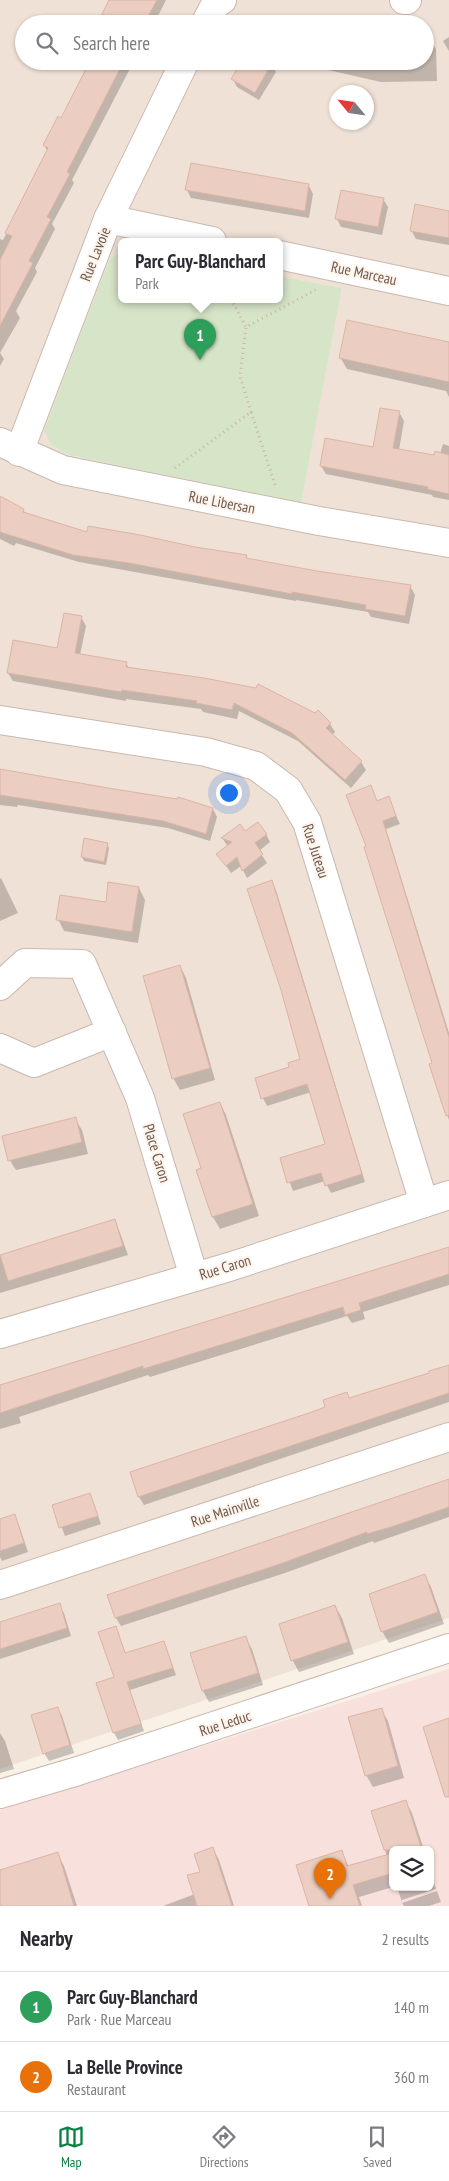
<!DOCTYPE html>
<meta charset="utf-8">
<style>
body{margin:0;font-family:"PT Sans Narrow",sans-serif;background:#f2f2f3;color:#2b2b33}
.controls{position:absolute;right:15px;bottom:15px;display:grid;overflow:hidden;border-radius:8px;box-shadow:0 1px 4px #0004}
.controls button{width:45px;height:45px;display:grid;place-items:center;padding:0;border:0;border-bottom:1px solid #e1e1e2;background:#fff;color:#2b2b33;font:25px sans-serif}
.compass{position:absolute;left:329px;top:85px;width:45px;height:45px;border-radius:50%;background:#fff;box-shadow:0 1px 4px #0004;rotate:299deg}
.you{position:absolute;left:228px;top:792px;width:18px;height:18px;margin:-12px;border:4px solid #fff;border-radius:50%;background:#1a73e8;box-shadow:0 0 0 8px #1a73e833}
.badge{display:grid;place-items:center;width:32px;height:32px;border-radius:50%;background:#0b8043;color:#fff;font-size:16px;font-weight:700}
.pin{position:absolute;translate:-50% -41px;filter:drop-shadow(0 1px 2px #0008)}
.pin::after{content:'';position:absolute;top:26px;width:18px;height:15px;background:inherit;clip-path:polygon(0 0,100% 0,50% 100%)}
.popup{position:absolute;left:118px;top:238px;width:165px;height:65px;box-sizing:border-box;display:grid;place-content:center;border-radius:8px;background:#fff;filter:drop-shadow(0 1px 4px #0005);font-size:16px;white-space:nowrap;color:#7c7c81}
.popup b{font-size:19px;color:#2b2b33}
.popup::after{content:'';position:absolute;left:50%;top:100%;margin-left:-10px;border:10px solid transparent;border-top-color:#fff}
.list{margin:0;padding:0;list-style:none}
h2{display:flex;justify-content:space-between;align-items:center;height:65px;margin:0;padding:0 20px;font-size:21px}
h2 small{font-size:16px;font-weight:400;color:#7c7c81}
.list li{display:grid;grid-template-columns:32px 1fr auto;gap:15px;align-items:center;box-sizing:border-box;height:70px;padding:0 20px;border-top:1px solid #e1e1e2}
.list b{display:block;font-size:19px;white-space:nowrap}
.list p{margin:0;font-size:16px;white-space:nowrap;color:#7c7c81}
.list em{font-size:16px;font-style:normal;color:#7c7c81}
.icon{flex:none;width:28px;height:28px;fill:none;stroke:currentColor;stroke-width:2;stroke-linecap:round;stroke-linejoin:round}
.map{position:relative;flex:none;width:449px;height:1906px;overflow:hidden}
.search{position:absolute;background:#fff;box-shadow:0 1px 4px #0004;left:15px;right:15px;top:15px;height:55px;display:flex;align-items:center;gap:12px;box-sizing:border-box;padding:0 18px;border-radius:28px;color:#7c7c81;font-size:19px}
.sheet{height:205px;background:#fff}
nav{display:flex;justify-content:space-around;align-items:center;box-sizing:border-box;height:70px;border-top:1px solid #e1e1e2;background:#fff;font-size:14px;color:#7c7c81}
nav a{display:grid;justify-items:center;gap:2px}
nav .on{color:#0b8043}
.map>svg:first-child{display:block}
</style>
<div class="map">
<svg width="449" height="1906" viewBox="0 0 449 1906">
<rect width="100%" height="100%" fill="#f9f0e6"/>
<path fill="#f0e1d6" fill-rule="evenodd" d="M0,0H449V1618L0,1769ZM24,24H425V61H24ZM336,92H366V122H336ZM121,241H279V276L342,288L301,502L69,455L51,445L109,260L121,250Z"/>
<path fill="#f8e1dc" fill-rule="evenodd" d="M449,1669V1906H0V1810ZM393,1850H430V1887H393Z"/>
<polygon fill="#d6e5c7" points="121,250 121,299 279,299 279,276 342,288 301,503 69,455 51,445 44,431 109,260"/>
<g fill="#0003">
<polygon points="111,0 166,0 154,24 109,24 103,14"/>
<polygon points="449,37 449,51 443,41"/>
<polygon points="425,41 431,41 436,49 437,81 381,82 302,64 300,61 425,61"/>
<polygon points="90,61 134,61 72,180 74,183 52,224 55,229 35,268 37,272 16,311 20,318 0,353 4,359 0,366 0,239 3,240 48,152 44,145 62,119"/>
<polygon points="271,64 276,72 259,100 237,87 233,79"/>
<polygon points="309,186 313,194 309,218 191,198 187,190"/>
<polygon points="383,199 388,207 382,235 341,227 337,219"/>
<polygon points="449,212 449,245 416,239 411,230"/>
<polygon points="449,344 449,397 446,391 347,369 340,357"/>
<polygon points="399,412 404,421 399,450 435,456 440,454 443,444 449,446 449,500 433,497 432,495 326,474 321,466 374,449"/>
<polygon points="0,498 23,510 26,514 88,534 246,556 248,559 317,572 410,586 415,595 409,624 371,617 368,612 296,600 296,601 79,562 16,543 14,546 0,539"/>
<polygon points="81,617 86,626 80,655 126,663 129,668 330,724 335,732 332,735 361,762 366,770 351,788 298,741 239,711 237,719 203,712 201,709 126,699 126,701 13,681 8,673 58,650"/>
<polygon points="0,771 178,800 213,809 217,817 210,841 168,828 18,805 17,807 0,805"/>
<polygon points="370,787 378,802 388,798 400,824 386,829 449,1033 449,1120 430,1065 434,1064 368,847"/>
<polygon points="240,826 245,833 266,834 270,842 259,851 267,863 247,878 241,866 231,873 218,854 228,847 223,839"/>
<polygon points="85,840 107,844 109,848 106,865 84,861 82,857"/>
<polygon points="1,878 18,913 0,921 0,879"/>
<polygon points="272,882 276,890 365,1182 331,1193 325,1181 293,1191 281,1159 327,1145 311,1092 267,1106 263,1098 290,1068 301,1060"/>
<polygon points="139,888 145,900 138,943 64,931 58,919 107,904"/>
<polygon points="180,966 186,978 215,1080 180,1090 173,1078"/>
<polygon points="220,1103 226,1115 259,1216 220,1229 213,1217 198,1170 202,1169"/>
<polygon points="75,1119 82,1130 88,1154 16,1170 9,1159"/>
<polygon points="114,1221 119,1230 128,1255 0,1293 0,1256"/>
<polygon points="449,1249 449,1285 363,1312 365,1319 352,1323 347,1316 150,1377 148,1375 19,1417 21,1423 0,1429 0,1385"/>
<polygon points="449,1366 449,1402 144,1505 139,1497 132,1472 327,1408 346,1393 350,1399 431,1374"/>
<polygon points="449,1481 449,1517 374,1543 373,1541 285,1573 121,1626 116,1618 109,1596"/>
<polygon points="90,1494 101,1524 65,1536 54,1506"/>
<polygon points="14,1516 19,1525 28,1552 2,1561 0,1557 0,1520"/>
<polygon points="425,1576 431,1587 444,1624 389,1643 382,1631"/>
<polygon points="59,1605 64,1613 71,1636 0,1659 0,1623"/>
<polygon points="335,1606 342,1618 354,1654 299,1672 293,1661 281,1625"/>
<polygon points="115,1627 126,1654 164,1642 176,1675 130,1690 144,1731 118,1740 114,1733"/>
<polygon points="245,1637 252,1649 263,1685 209,1702 203,1691"/>
<polygon points="57,1708 62,1716 74,1753 49,1761 44,1753"/>
<polygon points="381,1709 388,1721 404,1778 373,1787 366,1775"/>
<polygon points="0,1733 5,1741 14,1769 0,1773"/>
<polygon points="406,1802 412,1813 424,1850 393,1850 393,1887 359,1897 362,1906 310,1906 341,1851 349,1867 387,1856 373,1812"/>
<polygon points="213,1849 219,1860 234,1906 163,1906 195,1894 202,1872"/>
<polygon points="57,1853 64,1866 77,1906 0,1906 0,1871"/>
<polygon points="430,1870 436,1889 402,1900 402,1902 397,1887 430,1887"/>
<polygon points="437,1891 441,1902 429,1906 404,1906 402,1903"/>
</g>
<g fill="#ebcec1" stroke="#dcb4a4">
<polygon points="109,0 157,0 144,24 121,24 102,14"/>
<polygon points="90,61 124,61 67,172 70,174 47,217 51,219 29,261 33,263 0,326 0,260 12,236 5,233 48,148 43,145 58,116 61,118"/>
<polygon points="242,61 273,61 255,93 231,79"/>
<polygon points="191,163 309,184 305,211 185,190"/>
<polygon points="341,190 384,198 378,227 335,219"/>
<polygon points="415,204 449,211 449,238 410,231"/>
<polygon points="347,320 449,342 449,382 339,358"/>
<polygon points="380,408 400,411 393,448 434,455 435,451 449,455 449,494 427,489 428,487 320,466 325,438 373,447"/>
<polygon points="0,496 24,509 23,512 87,532 88,526 140,535 195,547 247,555 246,558 317,571 411,585 405,616 365,609 366,605 292,592 292,594 129,563 73,555 0,532"/>
<polygon points="64,613 82,616 75,653 127,662 126,667 204,678 256,688 258,684 315,713 318,710 331,723 326,728 362,761 345,780 292,733 234,703 232,710 196,703 197,701 122,690 121,692 7,673 13,640 57,648"/>
<polygon points="0,769 108,788 177,799 178,797 213,808 206,834 163,821 0,795"/>
<polygon points="371,785 377,801 389,796 396,816 383,821 449,1037 449,1115 446,1116 429,1064 432,1063 364,847 366,846 346,795"/>
<polygon points="258,822 267,834 255,843 263,854 242,871 237,857 226,866 216,854 232,842 221,838 240,824 245,831"/>
<polygon points="84,838 108,843 104,862 81,857"/>
<polygon points="272,880 362,1174 325,1186 321,1173 287,1183 280,1158 325,1144 307,1084 261,1099 255,1078 289,1067 288,1063 300,1059 281,990 247,889"/>
<polygon points="108,882 139,887 132,932 56,920 60,895 106,902"/>
<polygon points="180,965 210,1068 172,1079 143,976"/>
<polygon points="220,1102 253,1204 212,1217 196,1170 201,1168 183,1114"/>
<polygon points="76,1117 82,1142 8,1161 2,1136"/>
<polygon points="115,1219 123,1246 8,1281 0,1255"/>
<polygon points="449,1247 449,1274 359,1303 361,1310 345,1315 343,1307 143,1369 143,1366 0,1413 0,1385"/>
<polygon points="449,1365 449,1393 138,1497 130,1472 312,1412 325,1407 323,1400 347,1392 349,1398 429,1373 429,1371"/>
<polygon points="449,1479 449,1507 394,1526 367,1534 367,1532 280,1564 115,1618 107,1595"/>
<polygon points="90,1493 98,1516 59,1528 52,1505"/>
<polygon points="15,1514 24,1543 0,1551 0,1519"/>
<polygon points="425,1574 438,1612 381,1632 369,1594"/>
<polygon points="60,1603 67,1628 0,1649 0,1622"/>
<polygon points="335,1605 348,1642 291,1661 279,1624"/>
<polygon points="116,1626 125,1653 164,1641 173,1668 127,1682 141,1724 113,1733 96,1683 114,1677 98,1632"/>
<polygon points="246,1636 258,1673 202,1691 190,1653"/>
<polygon points="58,1707 70,1745 43,1754 31,1715"/>
<polygon points="382,1708 398,1766 365,1776 348,1717"/>
<polygon points="449,1718 449,1797 445,1797 423,1727"/>
<polygon points="406,1800 422,1850 384,1850 371,1811"/>
<polygon points="213,1847 232,1906 197,1906 187,1875 200,1872 194,1854"/>
<polygon points="342,1850 347,1866 393,1853 393,1873 353,1885 360,1906 309,1906 296,1865"/>
<polygon points="58,1852 74,1906 0,1906 0,1870"/>
</g>
<g fill="none" stroke-linecap="round" stroke-linejoin="round">
<g stroke="#c9b8ae" stroke-width="30">
<g id="minor">
<polyline points="404,0 407,0"/>
<polyline points="205,24 216,3 222,0"/>
<polyline points="108,219 212,241"/>
<polyline points="279,255 449,291"/>
<polyline points="0,442 63,470 319,521 449,543"/>
<polyline points="19,452 108,219 185,61"/>
<polyline points="0,720 206,752 256,766 288,790 307,822 424,1203"/>
<polyline points="0,986 25,963 82,964 140,1098 194,1277"/>
<polyline points="0,1048 34,1063 112,1032"/>
<polyline points="0,1334 229,1267 449,1195"/>
<polyline points="0,1585 449,1437"/>
<polyline points="0,1794 78,1771 449,1648"/>
</g>
</g>
<g stroke="#d0b1a5" stroke-width="3" stroke-dasharray="1 4" stroke-linecap="butt">
<polyline points="231,299 246,327"/>
<polyline points="251,412 240,376 246,327 319,288"/>
<polyline points="175,468 251,412 276,488"/>
</g>
<use href="#minor" stroke="#fff" stroke-width="28"/>
</g>
<g text-anchor="middle" dominant-baseline="central" stroke-width="4" stroke-linejoin="round" paint-order="stroke">
<g font-size="15" fill="#6f574e" stroke="#fdf5ec">
<text transform="translate(95 254) rotate(-68)">Rue Lavoie</text>
<text transform="translate(364 273) rotate(12)">Rue Marceau</text>
<text transform="translate(222 502) rotate(11)">Rue Libersan</text>
<text transform="translate(316 851) rotate(72)">Rue Juteau</text>
<text transform="translate(157 1153) rotate(73)">Place Caron</text>
<text transform="translate(225 1267) rotate(-17)">Rue Caron</text>
<text transform="translate(225 1511) rotate(-18)">Rue Mainville</text>
<text transform="translate(225 1723) rotate(-18)">Rue Leduc</text>
</g>
</g>
</svg>
<div class="controls">
<button><svg class="icon" aria-label="layers" viewBox="0 0 24 24"><path d="M12 4l9 5-9 5-9-5zM3 14l9 5 9-5"/></svg></button>
</div>
<svg class="compass" viewBox="-18 -18 36 36"><path d="M0-13l5 13h-10z" fill="#e53935"/><path d="M0 13l5-13h-10z" fill="#7c7c81"/></svg>
<div class="you"></div>
<div class="pin badge" style="left:200px;top:360px;background:#2e9e5b">1</div>
<div class="popup"><b>Parc Guy-Blanchard</b>Park</div>
<div class="pin badge" style="left:330px;top:1899px;background:#e8710a">2</div>
<div class="search"><svg class="icon" aria-label="search" viewBox="0 0 24 24"><circle cx="10" cy="10" r="6"/><path d="M15 15l6 6"/></svg>Search here</div>
</div>
<section class="sheet">
<h2>Nearby<small>2 results</small></h2>
<ul class="list">
<li><span class="badge" style="background:#2e9e5b">1</span><div><b>Parc Guy-Blanchard</b><p>Park · Rue Marceau</p></div><em>140 m</em></li>
<li><span class="badge" style="background:#e8710a">2</span><div><b>La Belle Province</b><p>Restaurant</p></div><em>360 m</em></li>
</ul>
</section>
<nav>
<a class="on"><svg class="icon" aria-label="map" viewBox="0 0 24 24"><path d="M3 6l6-2 6 2 6-2v14l-6 2-6-2-6 2zM9 4v14M15 6v14"/></svg>Map</a>
<a><svg class="icon" aria-label="directions" viewBox="0 0 24 24"><path d="M12 3l9 9-9 9-9-9zM9 14v-3h6M13 9l2 2-2 2"/></svg>Directions</a>
<a><svg class="icon" aria-label="saved" viewBox="0 0 24 24"><path d="M7 4h10v16l-5-4-5 4z"/></svg>Saved</a>
</nav>
